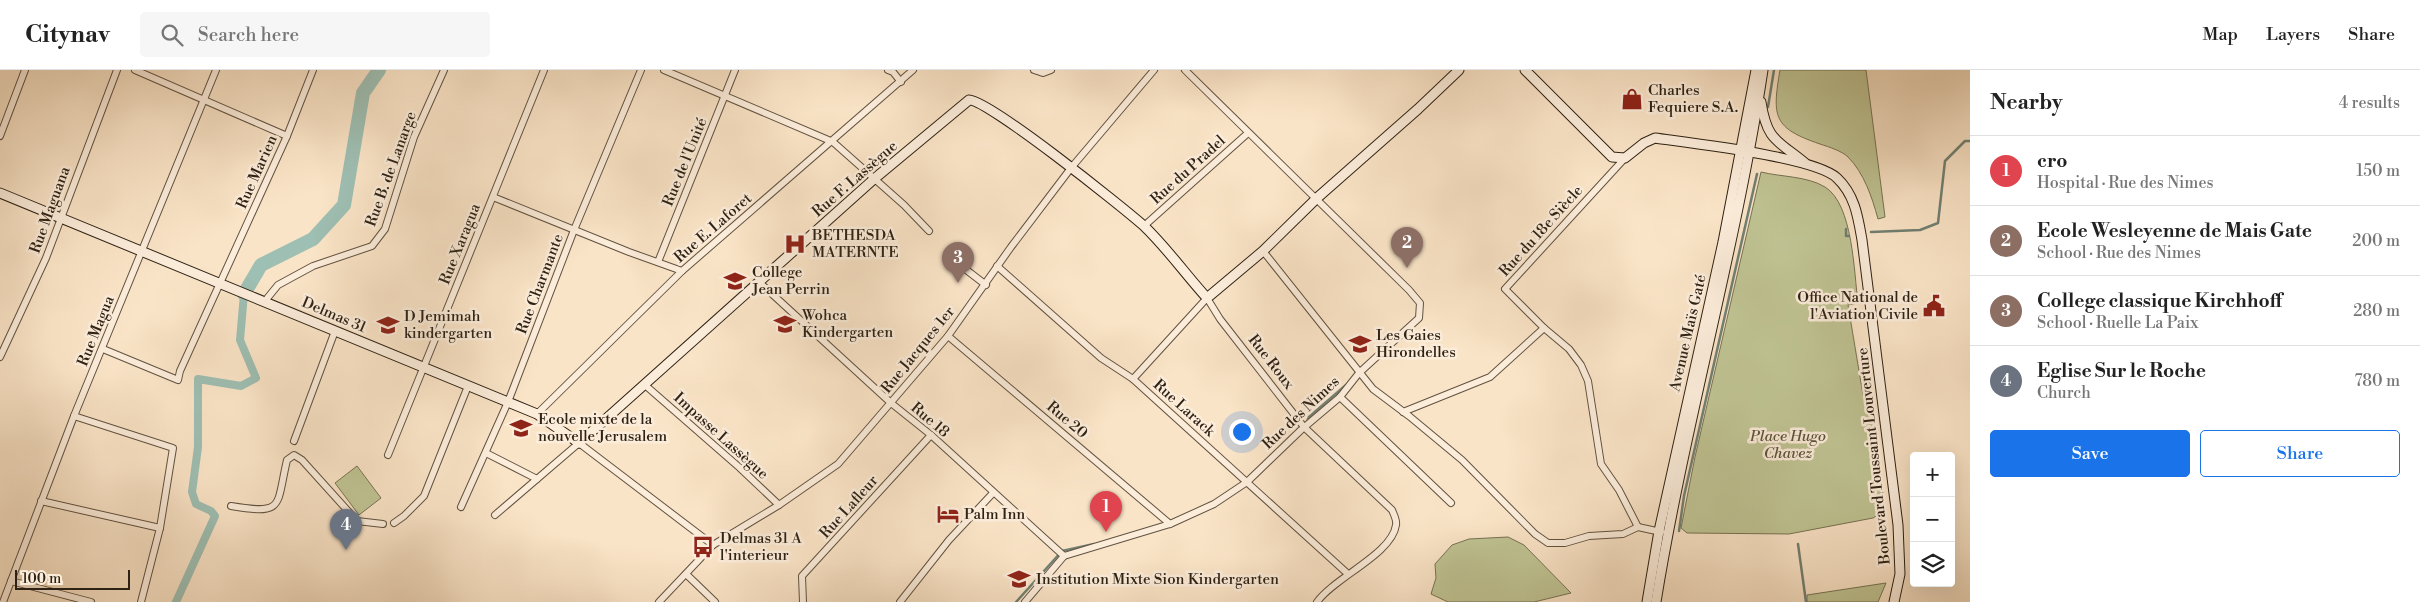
<!DOCTYPE html>
<meta charset="utf-8">
<style>
body{margin:0;font-family:"Libre Bodoni",serif;background:#f6f6f6;color:#222}
.controls{position:absolute;right:15px;bottom:15px;display:grid;overflow:hidden;border-radius:5px;box-shadow:0 5px 20px #0002}
.controls button{width:45px;height:45px;display:grid;place-items:center;padding:0;border:0;border-bottom:1px solid #e0e0e0;background:#fff;color:#222;font:25px sans-serif}
.scale{position:absolute;left:15px;bottom:12px;width:115px;box-sizing:border-box;padding-left:5px;border:2px solid #2e2214;border-top:0;font-size:14px;line-height:18px;white-space:nowrap;color:#2e2214;-webkit-text-stroke:4px #fceddb;paint-order:stroke}
.you{position:absolute;left:1241px;top:361px;width:18px;height:18px;margin:-12px;border:4px solid #fff;border-radius:50%;background:#1a73e8;box-shadow:0 0 0 8px #1a73e833}
.badge{display:grid;place-items:center;width:32px;height:32px;border-radius:50%;background:#1a73e8;color:#fff;font-size:16px;font-weight:700}
.pin{position:absolute;translate:-50% -41px;filter:drop-shadow(0 1px 2px #0008)}
.pin::after{content:'';position:absolute;top:26px;width:18px;height:15px;background:inherit;clip-path:polygon(0 0,100% 0,50% 100%)}
.list{margin:0;padding:0;list-style:none}
h2{display:flex;justify-content:space-between;align-items:center;height:65px;margin:0;padding:0 20px;font-size:21px}
h2 small{font-size:16px;font-weight:400;color:#767676}
.list li{display:grid;grid-template-columns:32px 1fr auto;gap:15px;align-items:center;box-sizing:border-box;height:70px;padding:0 20px;border-top:1px solid #e0e0e0}
.list b{display:block;font-size:19px;white-space:nowrap}
.list p{margin:0;font-size:16px;white-space:nowrap;color:#767676}
.list em{font-size:16px;font-style:normal;color:#767676}
.actions{display:flex;gap:10px;padding:15px 20px}
.actions a{flex:1;padding:11px 0;border:1px solid #1a73e8;border-radius:5px;text-align:center;font-size:18px;color:#1a73e8}
.actions .main{background:#1a73e8;color:#fff}
.icon{flex:none;width:28px;height:28px;fill:none;stroke:currentColor;stroke-width:2;stroke-linecap:round;stroke-linejoin:round}
.map{position:relative;flex:none;width:1970px;height:532px;overflow:hidden}
header{display:flex;align-items:center;gap:30px;box-sizing:border-box;height:70px;padding:0 25px;background:#fff;border-bottom:1px solid #e0e0e0}
header strong{font-size:24px}
nav{display:flex;gap:28px;margin-inline-start:auto;font-size:18px}
.search{width:350px;height:45px;background:#f6f6f6;display:flex;align-items:center;gap:12px;box-sizing:border-box;padding:0 18px;border-radius:5px;color:#767676;font-size:19px}
main{display:flex}
aside{flex:1;background:#fff}
.map>svg:first-child{display:block}
</style>
<header>
<strong>Citynav</strong>
<div class="search"><svg class="icon" aria-label="search" viewBox="0 0 24 24"><circle cx="10" cy="10" r="6"/><path d="M15 15l6 6"/></svg>Search here</div>
<nav><a>Map</a><a>Layers</a><a>Share</a></nav>
</header>
<main>
<div class="map">
<svg width="1970" height="532" viewBox="0 0 1970 532">
<rect width="100%" height="100%" fill="#fae4c7"/>
<filter id="stains"><feTurbulence type="fractalNoise" baseFrequency=".004" numOctaves="4"/><feColorMatrix values="0 0 0 0 .2 0 0 0 0 .09 0 0 0 0 .02 0 0 0 .5 -.17"/></filter>
<radialGradient id="worn" r=".72"><stop offset=".6" stop-color="#630" stop-opacity="0"/><stop offset="1" stop-color="#630" stop-opacity=".3"/></radialGradient>
<g fill="#c0c494" stroke="#777354">
<path d="M1780,0H1866L1885,147L1878,149C1872,127 1864,103 1848,87C1842,81 1829,77 1820,74C1773,58 1772,47 1780,0Z"/>
<path d="M1761,102C1781,107 1807,106 1825,117C1853,134 1854,203 1858,233L1848,235L1863,325L1872,335L1885,441L1873,448L1789,464L1687,463L1681,458L1695,387Z"/>
<polygon points="357,396 381,428 359,445 335,413"/>
<polygon points="1508,467 1524,475 1571,523 1534,532 1448,532 1431,524 1436,508 1435,494 1452,475 1469,469"/>
<polygon points="1886,513 1878,532 1807,532 1807,525"/>
</g>
<g fill="none" stroke-linecap="round" stroke-linejoin="round">
<g stroke="#718073" stroke-width="2.5">
<polyline points="1768,37 1774,0"/>
<polyline points="1846,159 1846,166 1849,166"/>
<polyline points="1871,162 1920,160 1938,153 1945,91 1965,71 1970,71"/>
<polyline points="1306,354 1309,347 1346,315"/>
<polyline points="1679,461 1684,426 1757,104"/>
<polyline points="1798,474 1806,532"/>
<polyline points="1016,532 1062,481 1094,474"/>
</g>
<polyline stroke="#9ebfb3" stroke-width="8" points="176,532 215,446 211,441 196,434 192,422 198,377 198,309 241,316 256,308 240,270 244,224"/>
<polyline stroke="#9ebfb3" stroke-width="14" points="244,224 261,195 313,169 344,135 363,23 379,0"/>
<g stroke="#615241" stroke-width="8">
<g id="street">
<polyline points="135,0 287,66"/>
<polyline points="664,0 833,72 904,135 929,161"/>
<polyline points="888,0 893,2 901,12"/>
<polyline points="1034,0 1043,3 1051,0"/>
<polyline points="0,66 25,0"/>
<polyline points="1625,88 1505,219 1544,258 1569,279 1581,295 1588,311 1601,394 1619,420 1638,457"/>
<polyline points="493,127 629,182 682,201"/>
<polyline points="1144,156 1248,63"/>
<polyline points="1263,181 1373,319 1409,346 1462,390 1535,464 1548,473 1565,473 1589,466 1623,464 1638,457 1661,462"/>
<polyline points="658,192 735,0"/>
<polyline points="960,195 986,215"/>
<polyline points="997,196 1101,288 1133,309 1348,504"/>
<polyline points="759,212 891,333 931,365 1064,486"/>
<polyline points="265,231 278,215 313,196 372,176 385,159 414,67 444,0"/>
<polyline points="948,266 1170,454"/>
<polyline points="103,279 178,310 180,301 287,66 313,0"/>
<polyline points="0,287 46,188 117,0"/>
<path d="M1133,309L1207,228L1220,249L1304,357L1392,440C1394,445 1397,450 1396,455C1392,484 1335,507 1317,532"/>
<polyline points="645,315 740,398 779,435"/>
<polyline points="1340,327 1451,433"/>
<polyline points="1403,342 1490,307 1544,258"/>
<polyline points="537,344 682,201 913,0"/>
<polyline points="74,346 173,378 160,458 141,532"/>
<polyline points="294,371 335,261"/>
<polyline points="486,383 537,409"/>
<polyline points="388,385 544,0"/>
<polyline points="41,431 160,458"/>
<path d="M231,436C285,445 276,437 287,390L294,385L302,390L357,451L383,454"/>
<polyline points="461,437 508,332 574,160 641,0"/>
<polyline points="495,445 579,373 713,475"/>
<polyline points="394,453 404,446 424,426 468,316"/>
<polyline points="1064,486 1170,454 1214,434 1247,412 1301,360 1340,327 1359,303 1419,248 1420,233 1409,220 1185,0"/>
<polyline points="686,504 715,532"/>
<polyline points="11,511 91,532"/>
<polyline points="3,532 74,346 216,0"/>
<polyline points="659,532 713,475 779,435 838,394 948,266 1011,177 1071,98 1154,0"/>
<polyline points="803,532 802,506 931,365"/>
<polyline points="900,532 949,470 993,423"/>
<polyline points="1025,532 1064,486"/>
</g>
</g>
<g stroke="#2e2214" stroke-width="11">
<g id="secondary">
<path d="M1525,0L1612,87L1625,88L1644,73L1655,68C1690,73 1815,87 1837,108C1855,125 1858,147 1862,170L1898,455L1900,504L1894,532"/>
<path d="M1761,32C1767,71 1777,70 1805,93"/>
<path d="M0,123L537,344L579,373L874,109L969,30C986,28 1124,138 1144,156C1167,178 1186,205 1207,228L1263,181L1317,128L1418,39L1459,0"/>
<polyline points="1647,532 1659,461 1723,172 1756,0"/>
<path d="M1656,532C1685,353 1736,179 1763,0"/>
</g>
</g>
<use href="#street" stroke="#fceddb" stroke-width="6"/>
<use href="#secondary" stroke="#fceddb" stroke-width="9"/>
</g>
<defs>
<g id="shop-bare" transform="scale(1.725)"><path d="M-5-2.5h2.3a2.7 3.5 0 0 1 5.4 0H5L5.5 6h-11ZM-1.5-2.5h3a1.5 2.3 0 0 0-3 0Z" fill="#8f2418" stroke="#fceddb" stroke-width="2.5" paint-order="stroke"/></g>
<g id="hospital-bare" transform="scale(1.725)"><path d="M-5-5h3v3.5h4V-5h3V5h-3V1.5h-4V5h-3Z" fill="#8f2418" stroke="#fceddb" stroke-width="2.5" paint-order="stroke"/></g>
<g id="school-bare" transform="scale(1.725)"><path d="M0-5L7-2L0 1L-7-2ZM-4 1L0 2.5L4 1V4Q0 6-4 4Z" fill="#8f2418" stroke="#fceddb" stroke-width="2.5" paint-order="stroke"/></g>
<g id="civic-bare" transform="scale(1.725)"><path d="M-.6-6.5H3V-4.5H.6V-3L4-1V1h2V6H-6V1h2V-1L-.6-3ZM-1.2 2.5V6h2.4V2.5Z" fill="#8f2418" stroke="#fceddb" stroke-width="2.5" paint-order="stroke"/></g>
<g id="hotel-bare" transform="scale(1.725)"><path d="M-6-4.5h1.5V1H6V5H4.5V3h-9V5H-6ZM-4 0a1.8 1.8 0 1 1 3.6 0ZM.5 0V-2.5h3Q6-2.5 6 0Z" fill="#8f2418" stroke="#fceddb" stroke-width="2.5" paint-order="stroke"/></g>
<g id="bus-bare" transform="scale(1.725)"><path d="M-5-6H5V4H4V6H2V4H-2V6H-4V4H-5ZM-3.5-4V0h7V-4ZM-3.5 1.2v1.5H-2V1.2ZM2 1.2v1.5H3.5V1.2Z" fill="#8f2418" stroke="#fceddb" stroke-width="2.5" paint-order="stroke"/></g>
</defs>
<g fill-rule="evenodd">
<use href="#shop-bare" x="1632" y="29"/>
<use href="#hospital-bare" x="795" y="174"/>
<use href="#school-bare" x="735" y="211"/>
<use href="#civic-bare" x="1934" y="236"/>
<use href="#school-bare" x="785" y="254"/>
<use href="#school-bare" x="388" y="255"/>
<use href="#school-bare" x="1360" y="274"/>
<use href="#school-bare" x="521" y="358"/>
<use href="#hotel-bare" x="948" y="444"/>
<use href="#bus-bare" x="703" y="477"/>
<use href="#school-bare" x="1019" y="509"/>
</g>
<g text-anchor="middle" dominant-baseline="central" stroke-width="5" stroke-linejoin="round" paint-order="stroke">
<g font-size="15" fill="#2e2214" stroke="#fceddb" text-anchor="start">
<text x="1648" y="20">Charles<tspan x="1648" dy="17">Fequiere S.A.</tspan></text>
<text x="812" y="165">BETHESDA<tspan x="812" dy="17">MATERNTE</tspan></text>
<text x="752" y="202">College<tspan x="752" dy="17">Jean Perrin</tspan></text>
<text x="1918" y="227" text-anchor="end">Office National de<tspan x="1918" dy="17">l'Aviation Civile</tspan></text>
<text x="802" y="245">Wohca<tspan x="802" dy="17">Kindergarten</tspan></text>
<text x="404" y="246">D Jemimah<tspan x="404" dy="17">kindergarten</tspan></text>
<text x="1376" y="265">Les Gaies<tspan x="1376" dy="17">Hirondelles</tspan></text>
<text x="538" y="349">Ecole mixte de la<tspan x="538" dy="17">nouvelle Jerusalem</tspan></text>
<text x="964" y="444">Palm Inn</text>
<text x="720" y="468">Delmas 31 A<tspan x="720" dy="17">l'interieur</tspan></text>
<text x="1036" y="509">Institution Mixte Sion Kindergarten</text>
</g>
<g font-size="15" fill="#2e2214" stroke="#fceddb">
<text transform="translate(685 92) rotate(-68)">Rue de l'Unité</text>
<text transform="translate(391 99) rotate(-70)">Rue B. de Lanarge</text>
<text transform="translate(1188 100) rotate(-42)">Rue du Pradel</text>
<text transform="translate(257 102) rotate(-66)">Rue Marien</text>
<text transform="translate(855 109) rotate(-41)">Rue F. Lassègue</text>
<text transform="translate(50 140) rotate(-70)">Rue Maguana</text>
<text transform="translate(713 158) rotate(-41)">Rue E. Laforet</text>
<text transform="translate(1541 161) rotate(-48)">Rue du 18e Siècle</text>
<text transform="translate(460 174) rotate(-68)">Rue Xaragua</text>
<text transform="translate(540 214) rotate(-69)">Rue Charmante</text>
<text transform="translate(334 245) rotate(23)">Delmas 31</text>
<text transform="translate(96 261) rotate(-68)">Rue Magua</text>
<text transform="translate(1688 263) rotate(-77)">Avenue Maïs Gaté</text>
<text transform="translate(918 280) rotate(-51)">Rue Jacques 1er</text>
<text transform="translate(1271 292) rotate(52)">Rue Roux</text>
<text transform="translate(1184 338) rotate(42)">Rue Larack</text>
<text transform="translate(1301 343) rotate(-43)">Rue des Nimes</text>
<text transform="translate(930 350) rotate(40)">Rue 18</text>
<text transform="translate(1067 350) rotate(40)">Rue 20</text>
<text transform="translate(721 366) rotate(42)">Impasse Lassègue</text>
<text transform="translate(1874 386) rotate(-96)">Boulevard Toussaint Louverture</text>
<text transform="translate(849 437) rotate(-48)">Rue Lafleur</text>
</g>
<g font-size="15" font-style="italic" fill="#5a533a" stroke="#fceddb">
<text x="1788" y="366">Place Hugo<tspan x="1788" dy="17">Chavez</tspan></text>
</g>
</g>
<rect width="100%" height="100%" filter="url(#stains)"/>
<rect width="100%" height="100%" fill="url(#worn)"/>
</svg>
<div class="controls">
<button>+</button>
<button>−</button>
<button><svg class="icon" aria-label="layers" viewBox="0 0 24 24"><path d="M12 4l9 5-9 5-9-5zM3 14l9 5 9-5"/></svg></button>
</div>
<div class="scale">100 m</div>
<div class="you"></div>
<div class="pin badge" style="left:1106px;top:462px;background:#e0444e">1</div>
<div class="pin badge" style="left:1407px;top:198px;background:#8d6e63">2</div>
<div class="pin badge" style="left:958px;top:213px;background:#8d6e63">3</div>
<div class="pin badge" style="left:346px;top:480px;background:#6b7280">4</div>
</div>
<aside>
<h2>Nearby<small>4 results</small></h2>
<ul class="list">
<li><span class="badge" style="background:#e0444e">1</span><div><b>cro</b><p>Hospital · Rue des Nimes</p></div><em>150 m</em></li>
<li><span class="badge" style="background:#8d6e63">2</span><div><b>Ecole Wesleyenne de Mais Gate</b><p>School · Rue des Nimes</p></div><em>200 m</em></li>
<li><span class="badge" style="background:#8d6e63">3</span><div><b>College classique Kirchhoff</b><p>School · Ruelle La Paix</p></div><em>280 m</em></li>
<li><span class="badge" style="background:#6b7280">4</span><div><b>Eglise Sur le Roche</b><p>Church</p></div><em>780 m</em></li>
</ul>
<div class="actions"><a class="main">Save</a><a>Share</a></div>
</aside>
</main>
